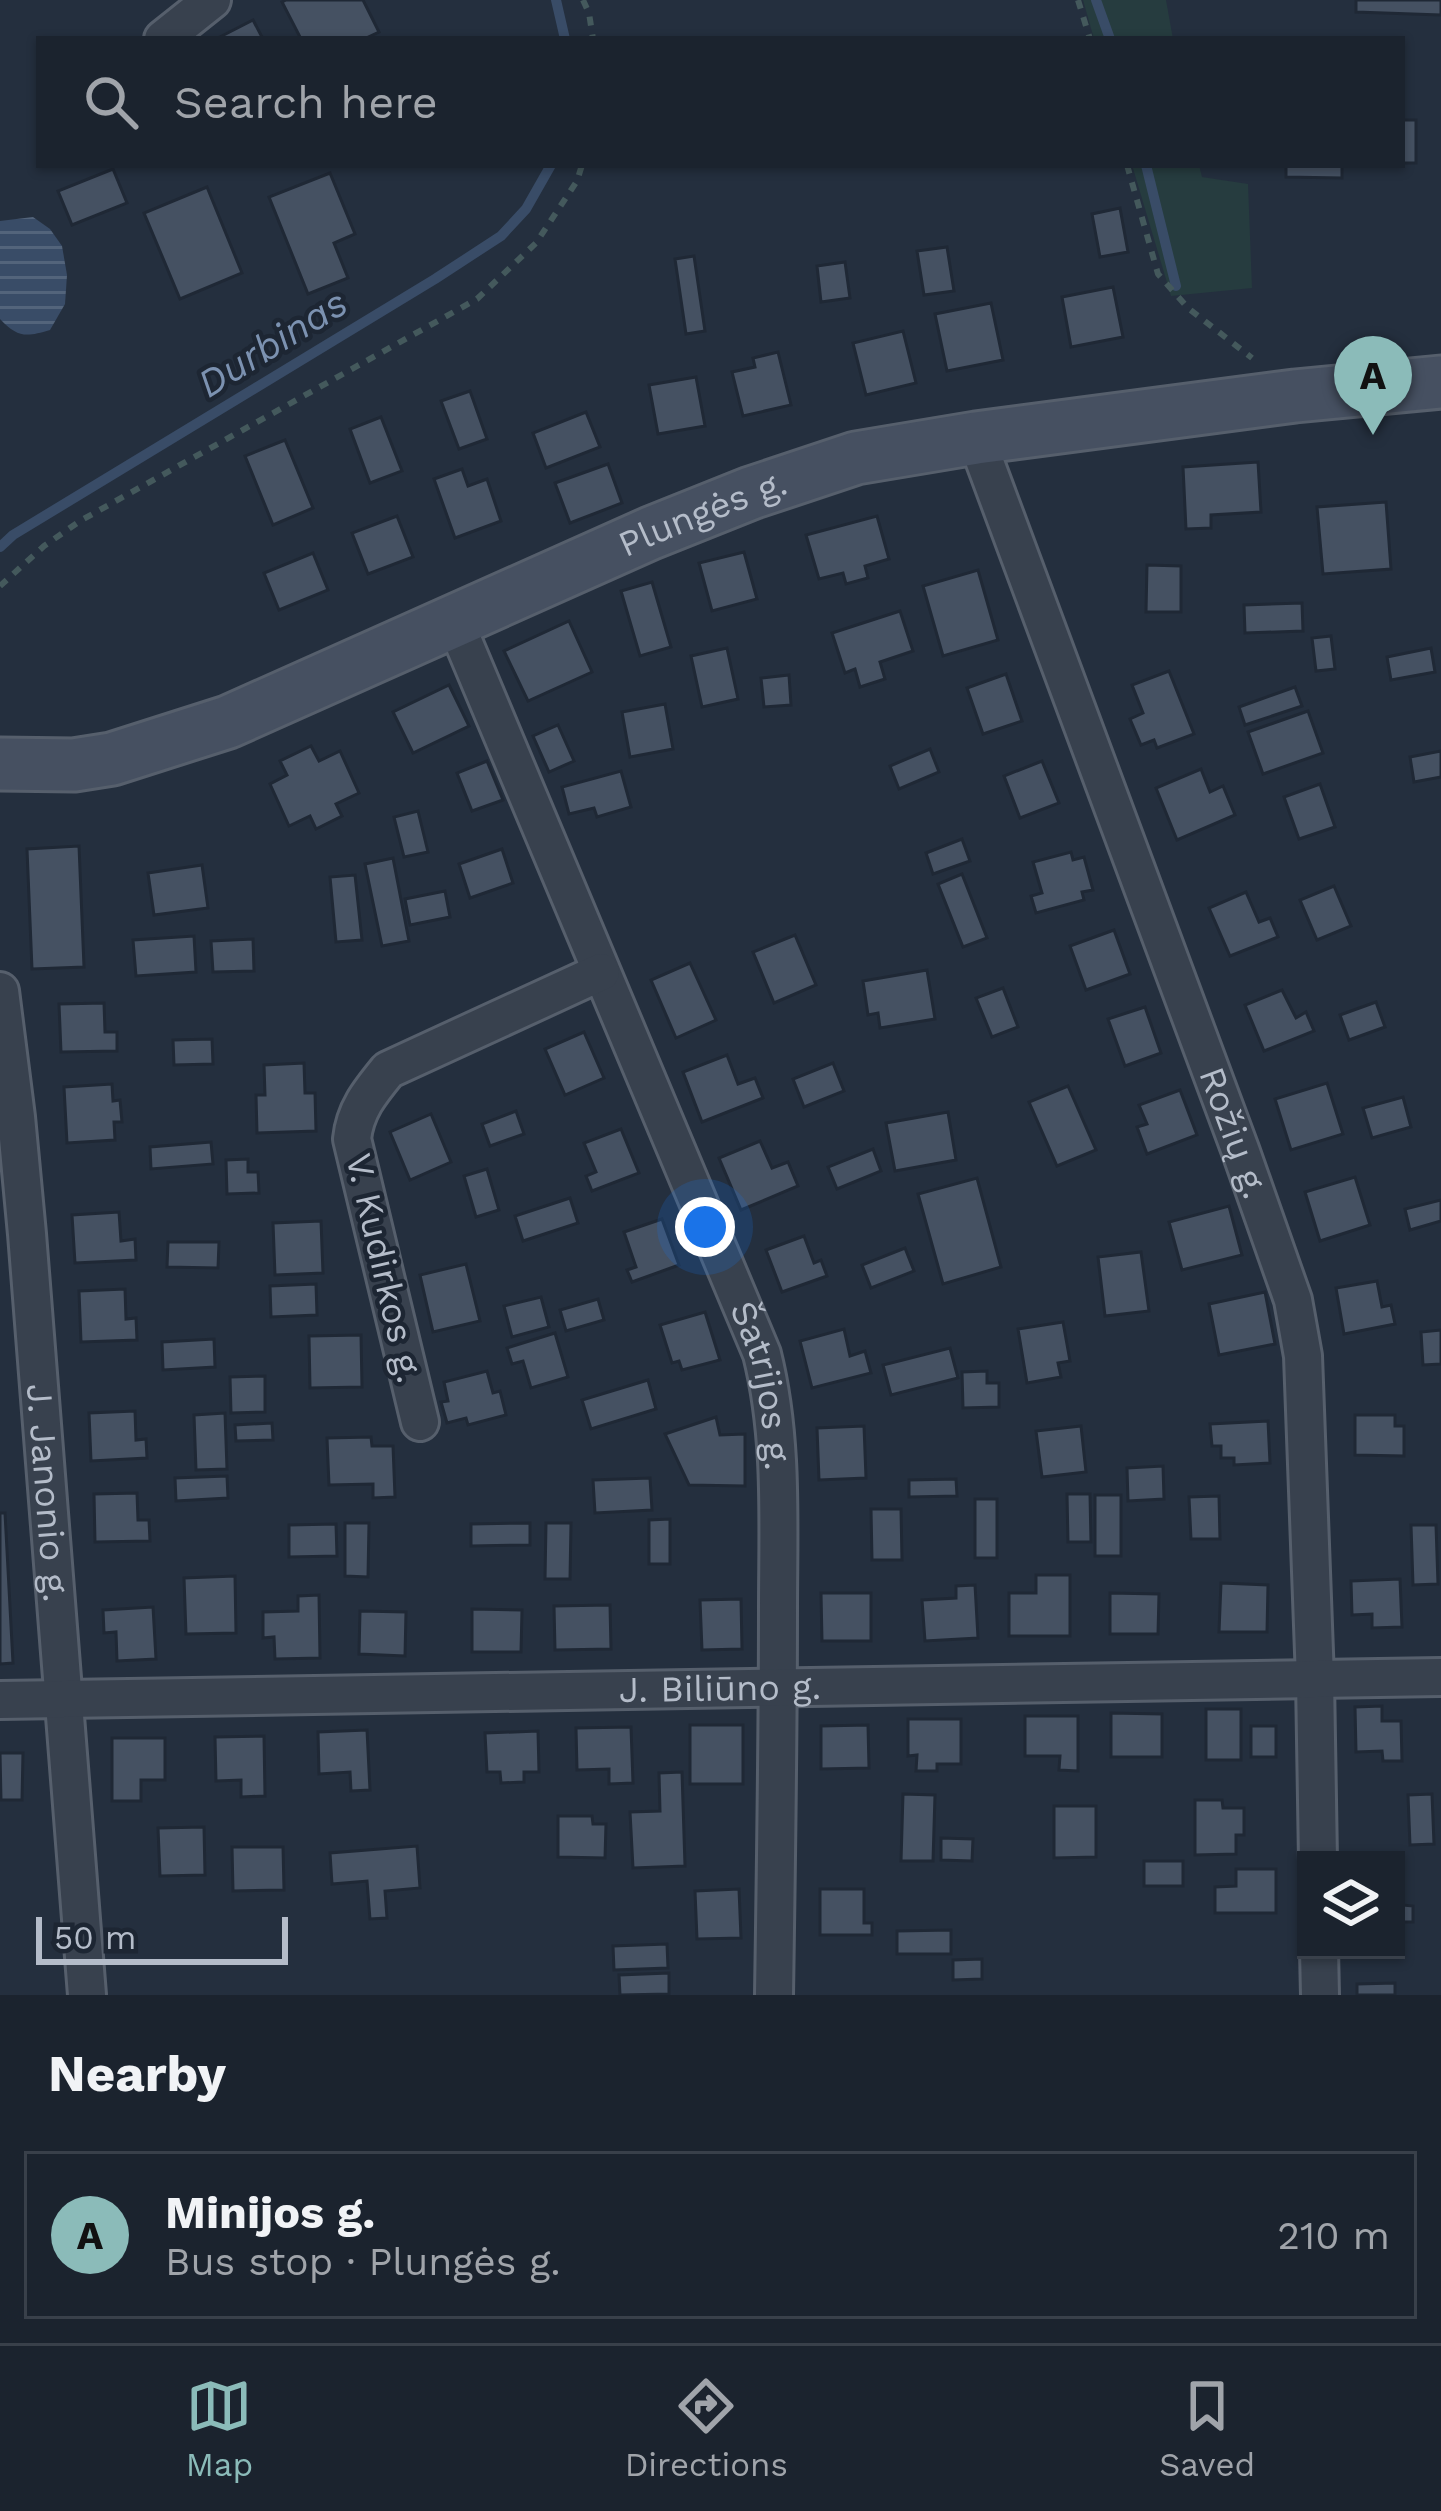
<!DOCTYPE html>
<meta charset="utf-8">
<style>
body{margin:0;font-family:"Work Sans",sans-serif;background:#282f3a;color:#f1f3f6}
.controls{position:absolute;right:36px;bottom:36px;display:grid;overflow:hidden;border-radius:0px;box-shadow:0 3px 9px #0004}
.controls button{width:108px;height:108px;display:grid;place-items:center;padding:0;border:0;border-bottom:3px solid #39404a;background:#1b232e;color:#f1f3f6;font:60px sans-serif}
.scale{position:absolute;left:36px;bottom:30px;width:252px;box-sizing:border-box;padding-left:12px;border:6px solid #b4bcc9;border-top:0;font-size:33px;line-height:42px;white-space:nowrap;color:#b4bcc9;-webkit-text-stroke:9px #1d2633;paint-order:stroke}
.you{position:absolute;left:705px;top:1227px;width:42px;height:42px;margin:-30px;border:9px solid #fff;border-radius:50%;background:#1a73e8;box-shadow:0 0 0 18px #1a73e833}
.badge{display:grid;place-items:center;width:78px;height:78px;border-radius:50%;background:#8bbbb9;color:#111;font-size:39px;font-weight:700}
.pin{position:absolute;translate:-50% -99px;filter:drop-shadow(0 3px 6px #0008)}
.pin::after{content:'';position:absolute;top:63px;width:42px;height:36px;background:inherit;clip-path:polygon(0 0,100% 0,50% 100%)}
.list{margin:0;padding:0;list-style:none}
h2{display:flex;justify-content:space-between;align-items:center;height:156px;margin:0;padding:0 48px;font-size:51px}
h2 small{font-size:39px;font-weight:400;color:#a0a4aa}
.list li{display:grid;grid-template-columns:78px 1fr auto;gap:36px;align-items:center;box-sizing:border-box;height:168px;margin:0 24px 24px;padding:0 24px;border:3px solid #39404a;border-radius:0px}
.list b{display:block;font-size:45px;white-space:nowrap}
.list p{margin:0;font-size:39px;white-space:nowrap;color:#a0a4aa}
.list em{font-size:39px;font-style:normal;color:#a0a4aa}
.icon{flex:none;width:66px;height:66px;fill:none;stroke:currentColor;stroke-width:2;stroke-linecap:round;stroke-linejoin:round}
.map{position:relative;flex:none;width:1441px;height:1995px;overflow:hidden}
.search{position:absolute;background:#1b232e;box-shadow:0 3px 9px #0004;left:36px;right:36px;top:36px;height:132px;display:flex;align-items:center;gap:30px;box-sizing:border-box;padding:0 42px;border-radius:0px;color:#a0a4aa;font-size:45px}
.sheet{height:348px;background:#1b232e}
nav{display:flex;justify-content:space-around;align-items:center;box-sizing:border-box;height:168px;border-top:3px solid #39404a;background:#1b232e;font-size:33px;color:#a0a4aa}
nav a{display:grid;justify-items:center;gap:6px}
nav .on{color:#8bbbb9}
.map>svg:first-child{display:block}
</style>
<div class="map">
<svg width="1441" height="1995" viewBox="0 0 1441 1995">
<defs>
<pattern id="water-rules" width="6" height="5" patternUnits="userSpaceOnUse" patternTransform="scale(3)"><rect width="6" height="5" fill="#394c67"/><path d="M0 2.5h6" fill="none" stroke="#53647b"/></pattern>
</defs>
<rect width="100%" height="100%" fill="#242f3e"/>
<g fill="#263c3f">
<polygon points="1083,0 1166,0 1173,39 1094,39"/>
<polygon points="1132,165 1199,165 1202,177 1248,184 1252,288 1171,296"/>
</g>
<path fill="url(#water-rules)" d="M33,217L50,229L62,246L67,275L65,304L50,330C26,337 18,338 0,319V221Z"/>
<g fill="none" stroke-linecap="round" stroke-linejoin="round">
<g stroke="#394c67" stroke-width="10">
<polyline points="556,0 565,39"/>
<polyline points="1096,0 1110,39"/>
<polyline points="1146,165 1176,286"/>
<polyline points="0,547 13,535 435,279 501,236 526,209 551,165"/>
</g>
</g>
<g fill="#455162" stroke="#1f2835" stroke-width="3">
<polygon points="286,0 363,0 379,32 364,39 301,39 282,2"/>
<polygon points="1356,0 1441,0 1441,15 1356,12"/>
<polygon points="253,20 263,39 216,39"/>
<rect x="1402" y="120" width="14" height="43"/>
<polygon points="1286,165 1342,165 1342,178 1286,177"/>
<polygon points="113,169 127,203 72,225 58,191"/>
<polygon points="330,173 355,234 334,243 348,278 308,294 269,197"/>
<polygon points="207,187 242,273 180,299 144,213"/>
<polygon points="1120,208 1128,252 1100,257 1092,214"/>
<polygon points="947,247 954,291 924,295 917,251"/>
<polygon points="694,256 705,331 686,334 675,259"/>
<polygon points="845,262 850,298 821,302 817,266"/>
<polygon points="1113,287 1123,337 1071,347 1062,297"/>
<polygon points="991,303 1003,360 947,371 935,314"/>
<polygon points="903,331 916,383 866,395 853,343"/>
<polygon points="778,352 791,405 743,416 732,372 755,367 753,358"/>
<polygon points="696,377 705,426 658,434 649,385"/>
<polygon points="470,391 487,439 459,449 441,401"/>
<polygon points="586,412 600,447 546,468 533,433"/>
<polygon points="381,417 402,471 370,483 350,429"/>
<polygon points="285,440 313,508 273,525 245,456"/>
<polygon points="1258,462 1261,512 1211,515 1211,528 1186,529 1183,467"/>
<polygon points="608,464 622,503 570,523 555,483"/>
<polygon points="462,469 468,486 487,479 501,521 455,538 434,479"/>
<polygon points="1386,502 1391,569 1323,574 1317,507"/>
<polygon points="397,516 413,557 368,574 352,533"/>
<polygon points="877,516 889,559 865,566 868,578 846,584 843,573 819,579 806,535"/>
<polygon points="744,552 757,599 712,611 699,563"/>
<polygon points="313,553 328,590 279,610 264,573"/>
<polygon points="1147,565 1181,566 1181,612 1146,612"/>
<polygon points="978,570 998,640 943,656 923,586"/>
<polygon points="652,582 671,647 640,656 621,591"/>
<polygon points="1302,603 1303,631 1245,633 1244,605"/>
<polygon points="900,611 913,651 880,662 885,679 860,687 855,669 845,673 832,633"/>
<polygon points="569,621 592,672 528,701 504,651"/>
<polygon points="1331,636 1335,669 1316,671 1312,638"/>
<polygon points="727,648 738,699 702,707 691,656"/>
<polygon points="1431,648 1435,672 1391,680 1387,657"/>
<polygon points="1169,671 1194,734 1157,748 1154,740 1141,745 1130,719 1143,713 1132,685"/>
<polygon points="1006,674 1022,721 983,734 967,688"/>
<polygon points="789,675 791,705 764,707 761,678"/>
<polygon points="449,685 469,726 413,753 393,712"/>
<polygon points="1295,687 1302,706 1245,725 1239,707"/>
<polygon points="665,704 673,749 630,757 622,712"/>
<polygon points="1308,711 1323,753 1263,774 1248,732"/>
<polygon points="558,725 574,761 549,772 533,736"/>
<polygon points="311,746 319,761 340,751 359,793 336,804 342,816 316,829 310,816 289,826 270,784 287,775 280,761"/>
<polygon points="930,749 939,772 899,789 890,766"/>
<polygon points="1441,751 1441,777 1414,782 1410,757"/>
<polygon points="487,761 503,800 472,811 457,773"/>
<polygon points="1042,761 1059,803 1020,818 1004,776"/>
<polygon points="1201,769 1210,792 1223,786 1235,815 1177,840 1156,788"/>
<polygon points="621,771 631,807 597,817 594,808 569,814 562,787"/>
<polygon points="1320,784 1335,827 1299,839 1284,797"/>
<polygon points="418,811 428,852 404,857 394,817"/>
<polygon points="962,839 970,861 933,874 926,853"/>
<polygon points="79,846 84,967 32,969 27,849"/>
<polygon points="502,849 513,883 470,898 459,864"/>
<polygon points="1071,852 1073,860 1084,857 1093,890 1082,892 1084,900 1036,913 1031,896 1042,893 1033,862"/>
<polygon points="393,858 409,941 382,946 365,864"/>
<polygon points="202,865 208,908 154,915 148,873"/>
<polygon points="962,874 987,938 963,947 938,884"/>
<polygon points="355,875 362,940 336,942 330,877"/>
<polygon points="1334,886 1351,926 1317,940 1300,900"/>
<polygon points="445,891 450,917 410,925 405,899"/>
<polygon points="1246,892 1259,922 1270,918 1278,937 1230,956 1209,908"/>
<polygon points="1114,930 1130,974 1086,990 1070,946"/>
<polygon points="795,935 816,985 774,1003 753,952"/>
<polygon points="194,936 196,972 136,976 133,940"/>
<polygon points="253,939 254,971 213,972 211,941"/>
<polygon points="690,963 716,1020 676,1038 651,980"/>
<polygon points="927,970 935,1019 880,1028 878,1013 868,1015 863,981"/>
<polygon points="1003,988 1018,1027 992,1037 976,998"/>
<polygon points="1282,990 1296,1018 1306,1012 1314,1031 1264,1051 1245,1005"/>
<polygon points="1376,1002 1385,1027 1349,1040 1340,1015"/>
<polygon points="104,1003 105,1032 117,1032 117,1051 61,1052 59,1004"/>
<polygon points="1145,1007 1161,1053 1125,1066 1108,1019"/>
<polygon points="584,1032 604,1078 565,1095 545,1049"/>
<polygon points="212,1039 213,1064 174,1065 173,1040"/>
<polygon points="727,1055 738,1084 755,1078 763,1098 702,1122 683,1072"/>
<polygon points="304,1063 305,1093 315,1093 316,1131 257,1133 256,1095 265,1095 264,1065"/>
<polygon points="833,1063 844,1091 804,1107 793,1079"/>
<polygon points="1327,1083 1343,1134 1291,1150 1275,1099"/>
<polygon points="112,1084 113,1101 120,1100 122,1122 114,1122 115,1140 67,1143 64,1087"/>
<polygon points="1068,1086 1096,1150 1057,1166 1029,1102"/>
<polygon points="1180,1090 1197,1135 1147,1154 1137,1127 1147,1124 1139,1105"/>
<polygon points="1403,1097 1411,1127 1372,1138 1363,1108"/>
<polygon points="516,1111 524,1134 490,1146 482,1124"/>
<polygon points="948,1112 956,1160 895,1171 886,1123"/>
<polygon points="431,1114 451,1162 410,1180 390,1132"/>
<polygon points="621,1129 639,1173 592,1191 586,1176 596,1172 584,1143"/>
<polygon points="760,1141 772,1168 788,1162 798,1186 741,1210 719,1158"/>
<polygon points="211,1142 213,1164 151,1169 150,1147"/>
<polygon points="873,1149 881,1171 837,1189 828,1167"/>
<polygon points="248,1159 248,1172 258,1172 259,1193 227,1194 226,1160"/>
<polygon points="487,1169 499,1210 476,1217 464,1176"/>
<polygon points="1355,1177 1370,1225 1320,1241 1305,1192"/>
<polygon points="977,1178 1001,1267 943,1284 918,1194"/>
<polygon points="570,1198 578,1223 523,1241 515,1216"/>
<polygon points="1441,1200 1441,1221 1410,1230 1405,1209"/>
<polygon points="1229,1206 1242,1255 1182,1270 1169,1222"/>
<polygon points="119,1212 121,1241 135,1239 136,1260 75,1263 72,1215"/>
<polygon points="662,1219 679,1265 632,1282 627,1270 636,1267 624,1232"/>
<polygon points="321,1221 323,1273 275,1275 273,1223"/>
<polygon points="804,1236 814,1263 821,1260 827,1276 782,1292 766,1250"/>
<polygon points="168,1242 219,1242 218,1268 167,1267"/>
<polygon points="905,1248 914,1271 871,1288 862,1265"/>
<polygon points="1141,1252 1149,1311 1105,1316 1098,1257"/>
<polygon points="466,1264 480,1321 433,1332 420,1275"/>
<polygon points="1377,1281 1382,1307 1391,1305 1395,1324 1344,1334 1336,1288"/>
<polygon points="316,1284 317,1315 271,1317 270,1286"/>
<polygon points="125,1289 126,1319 136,1318 137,1340 81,1342 79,1291"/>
<polygon points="1265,1292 1275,1344 1219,1355 1209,1304"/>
<polygon points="541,1297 549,1327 512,1337 504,1306"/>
<polygon points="598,1299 604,1320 566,1331 560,1310"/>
<polygon points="705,1312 720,1360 682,1370 679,1361 672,1363 660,1325"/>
<polygon points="1063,1322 1070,1361 1058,1363 1061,1377 1027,1383 1018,1329"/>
<polygon points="844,1329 850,1356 865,1351 871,1373 812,1388 800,1341"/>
<polygon points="1441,1330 1441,1364 1423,1365 1421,1332"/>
<polygon points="555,1333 568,1377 531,1388 523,1361 512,1364 507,1348"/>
<polygon points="361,1335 362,1387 310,1388 309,1336"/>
<polygon points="214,1339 215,1367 163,1370 162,1342"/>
<polygon points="950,1348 958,1378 891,1395 883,1365"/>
<polygon points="487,1371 493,1393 500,1391 506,1415 468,1425 466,1418 447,1423 441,1402 448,1401 444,1382"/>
<polygon points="987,1371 987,1383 999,1383 999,1407 963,1408 962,1372"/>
<polygon points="265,1376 265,1412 231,1413 230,1377"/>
<polygon points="648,1380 656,1409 591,1429 582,1400"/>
<polygon points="135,1411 136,1440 146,1439 147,1458 91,1461 89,1413"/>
<polygon points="225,1413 227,1469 196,1470 194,1415"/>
<polygon points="1355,1415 1395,1415 1395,1426 1404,1426 1404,1456 1355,1455"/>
<polygon points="716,1417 720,1435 745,1434 745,1486 689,1485 665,1434"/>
<polygon points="1268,1421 1270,1463 1234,1465 1234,1458 1221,1458 1221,1446 1212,1446 1210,1424"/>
<polygon points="272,1423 273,1440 236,1441 235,1425"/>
<polygon points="864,1426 866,1478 819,1480 817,1428"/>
<polygon points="1081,1426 1086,1472 1042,1477 1036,1431"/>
<polygon points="371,1437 372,1446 393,1446 395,1497 373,1498 373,1484 329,1485 327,1438"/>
<polygon points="1163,1466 1164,1499 1128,1501 1127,1468"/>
<polygon points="227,1476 228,1498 176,1501 175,1478"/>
<polygon points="650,1478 652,1510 595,1513 593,1480"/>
<polygon points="956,1479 957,1496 909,1497 909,1480"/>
<polygon points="137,1493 138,1520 149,1520 150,1541 95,1542 94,1494"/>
<polygon points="1067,1494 1090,1494 1091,1542 1068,1542"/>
<rect x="1095" y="1495" width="26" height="61"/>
<polygon points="1219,1496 1220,1539 1191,1539 1189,1497"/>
<rect x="975" y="1499" width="22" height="59"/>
<polygon points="871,1509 901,1509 902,1560 872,1560"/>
<polygon points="0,1513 5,1513 13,1663 0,1664"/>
<polygon points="670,1519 670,1564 649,1564 649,1520"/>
<polygon points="345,1523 369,1523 368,1577 345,1576"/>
<polygon points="530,1523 530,1545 471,1546 471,1524"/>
<polygon points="546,1523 571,1523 570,1579 545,1579"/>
<polygon points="336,1524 337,1556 289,1557 289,1525"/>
<polygon points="1411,1525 1436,1525 1438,1584 1413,1585"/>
<polygon points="1036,1575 1070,1575 1070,1636 1009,1636 1009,1593 1036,1593"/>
<polygon points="235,1576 236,1633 186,1634 184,1578"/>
<polygon points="1400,1579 1402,1627 1372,1628 1372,1614 1352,1615 1351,1581"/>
<polygon points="1221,1583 1268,1585 1267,1632 1219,1632"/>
<polygon points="975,1585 978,1638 925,1641 922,1600 956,1598 956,1586"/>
<polygon points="821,1593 871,1593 871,1641 822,1641"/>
<polygon points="1110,1593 1159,1594 1158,1634 1110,1634"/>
<polygon points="319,1595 320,1658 275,1659 274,1637 263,1638 263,1612 298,1611 298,1596"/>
<polygon points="741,1599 742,1649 702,1650 700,1600"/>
<polygon points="610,1605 611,1649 555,1650 554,1606"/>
<polygon points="153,1607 156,1659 117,1661 116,1632 104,1633 103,1610"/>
<polygon points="472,1609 522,1610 521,1652 472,1652"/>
<polygon points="360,1611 406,1612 405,1656 359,1654"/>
<polygon points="1382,1706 1382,1721 1401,1721 1402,1761 1383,1761 1382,1751 1356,1752 1355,1707"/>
<rect x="1206" y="1709" width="35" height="51"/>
<polygon points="1111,1713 1162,1714 1162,1757 1111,1757"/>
<polygon points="1025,1716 1078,1716 1078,1771 1059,1770 1060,1756 1025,1756"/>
<polygon points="908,1719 961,1719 961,1764 937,1764 937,1771 916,1771 917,1755 908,1756"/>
<rect x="690" y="1725" width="53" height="59"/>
<polygon points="868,1725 869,1768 821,1769 821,1726"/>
<rect x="1251" y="1726" width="25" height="31"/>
<polygon points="631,1727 633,1783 609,1784 609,1769 577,1770 576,1728"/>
<polygon points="367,1730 370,1790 351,1791 350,1772 319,1774 318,1732"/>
<polygon points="538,1731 539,1772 524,1772 524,1782 501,1783 500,1772 487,1772 485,1733"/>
<polygon points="264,1736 265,1796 241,1797 241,1780 216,1781 215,1737"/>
<polygon points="112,1738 165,1738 165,1780 141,1780 141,1801 112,1801"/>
<polygon points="0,1753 23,1753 22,1800 1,1800"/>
<polygon points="682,1772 685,1866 633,1868 630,1812 660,1811 659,1773"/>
<polygon points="903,1794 935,1795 933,1861 901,1861"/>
<polygon points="1432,1794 1434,1844 1410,1845 1408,1795"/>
<polygon points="1195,1800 1222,1800 1223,1808 1244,1808 1244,1835 1236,1835 1236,1854 1195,1855"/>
<polygon points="1054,1806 1096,1806 1096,1857 1054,1858"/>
<polygon points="558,1816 592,1816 593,1824 606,1824 605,1858 558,1857"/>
<polygon points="204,1827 205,1875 160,1876 158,1828"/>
<polygon points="941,1838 973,1839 972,1861 941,1860"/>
<polygon points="417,1846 420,1888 385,1891 387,1918 370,1919 367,1881 332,1884 330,1853"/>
<polygon points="232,1847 283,1847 284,1890 233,1891"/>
<rect x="1144" y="1861" width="39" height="25"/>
<polygon points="1236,1869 1276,1869 1276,1913 1215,1913 1215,1887 1236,1886"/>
<polygon points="1396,1876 1402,1876 1402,1905 1413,1906 1413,1922 1396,1922"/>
<polygon points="739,1889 741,1938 697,1939 695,1891"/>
<polygon points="820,1889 864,1889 864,1923 872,1923 872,1935 820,1935"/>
<polygon points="951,1930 951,1954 897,1954 897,1931"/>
<polygon points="667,1944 668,1968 614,1970 613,1946"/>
<polygon points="982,1959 982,1979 953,1980 953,1960"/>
<polygon points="669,1973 669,1994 620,1995 619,1975"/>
<polygon points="1395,1983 1395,1995 1357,1995 1357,1984"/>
</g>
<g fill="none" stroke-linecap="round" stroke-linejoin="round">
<g stroke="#565f6c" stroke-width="42">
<g id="minor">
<polyline points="163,39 212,0"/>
<path id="s1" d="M976,438L1241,1152L1293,1300L1303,1356L1315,1679L1318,1860"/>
<path id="s2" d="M455,622L762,1354C783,1438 778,1524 778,1610C778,1738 776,1867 774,1995"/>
<path id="s3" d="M0,991L16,1117L27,1234L87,1995"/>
<path d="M420,1422L352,1139C355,1110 370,1092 388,1070L601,972"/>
<path id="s4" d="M0,1700L1441,1677"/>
<polyline points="1319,1950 1320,1995"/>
</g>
</g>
<g stroke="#565f6c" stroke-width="57">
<g id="secondary">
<path id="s5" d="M0,764L74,765L112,759L228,722L651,533L751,493L856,458L976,438L1295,396L1441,382"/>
</g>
</g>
<g stroke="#44595c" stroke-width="6" stroke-dasharray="9 9" stroke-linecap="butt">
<polyline points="583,0 589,13 593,39"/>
<polyline points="1078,0 1090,39"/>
<polyline points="1127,165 1158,274 1188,308 1252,358"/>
<polyline points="0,586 44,546 80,521 477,299 536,243 577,181 582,165"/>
</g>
<use href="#minor" stroke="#38414e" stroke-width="36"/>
<use href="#secondary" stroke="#465061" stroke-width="51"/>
</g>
<g text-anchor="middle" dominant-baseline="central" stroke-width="9" stroke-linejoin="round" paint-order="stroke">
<g font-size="36" fill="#b4bcc9" stroke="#1d2633">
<text stroke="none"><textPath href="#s5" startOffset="753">Plungės g.</textPath></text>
<text stroke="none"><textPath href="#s1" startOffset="741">Rožių g.</textPath></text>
<text transform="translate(384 1268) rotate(77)">V. Kudirkos g.</text>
<text stroke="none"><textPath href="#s2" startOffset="825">Šatrijos g.</textPath></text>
<text stroke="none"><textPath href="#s3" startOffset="504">J. Janonio g.</textPath></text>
<text stroke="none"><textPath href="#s4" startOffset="720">J. Biliūno g.</textPath></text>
</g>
<g font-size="39" font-style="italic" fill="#7c92b1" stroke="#1d2633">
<text transform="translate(272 343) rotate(-32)">Durbinas</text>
</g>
</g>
</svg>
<div class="controls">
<button><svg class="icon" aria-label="layers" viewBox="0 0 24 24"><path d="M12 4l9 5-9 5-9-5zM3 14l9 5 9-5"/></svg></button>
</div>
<div class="scale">50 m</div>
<div class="you"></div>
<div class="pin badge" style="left:1373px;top:435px">A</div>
<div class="search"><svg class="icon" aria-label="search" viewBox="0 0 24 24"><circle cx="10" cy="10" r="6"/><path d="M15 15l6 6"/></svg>Search here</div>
</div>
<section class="sheet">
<h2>Nearby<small></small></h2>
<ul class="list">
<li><span class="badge">A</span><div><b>Minijos g.</b><p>Bus stop · Plungės g.</p></div><em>210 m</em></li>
</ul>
</section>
<nav>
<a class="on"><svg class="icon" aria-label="map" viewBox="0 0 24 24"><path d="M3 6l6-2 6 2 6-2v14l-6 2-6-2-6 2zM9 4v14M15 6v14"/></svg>Map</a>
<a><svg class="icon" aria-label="directions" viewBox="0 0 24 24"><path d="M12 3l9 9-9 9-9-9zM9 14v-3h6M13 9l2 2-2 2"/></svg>Directions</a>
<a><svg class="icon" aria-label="saved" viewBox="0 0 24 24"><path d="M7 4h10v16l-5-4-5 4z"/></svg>Saved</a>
</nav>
